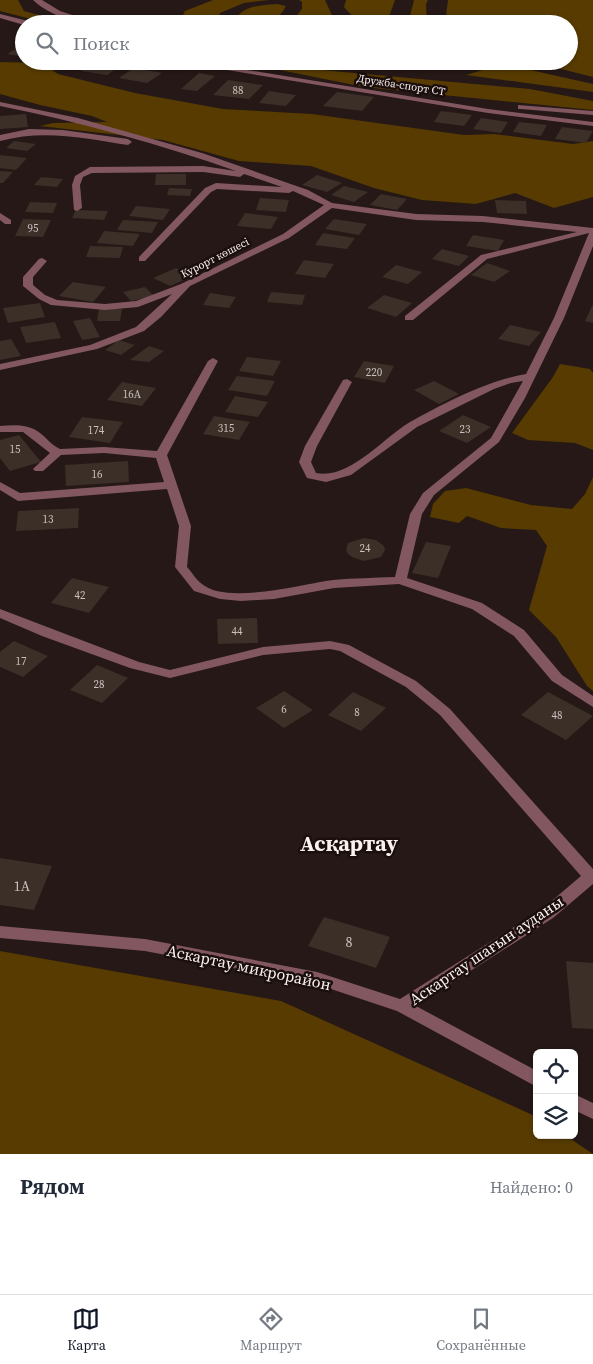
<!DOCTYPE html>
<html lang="ru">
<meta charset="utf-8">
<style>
body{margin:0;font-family:"Source Serif 4",serif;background:#f6f6f7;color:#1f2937}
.controls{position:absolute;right:15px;bottom:15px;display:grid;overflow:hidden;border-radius:8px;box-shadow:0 1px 4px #0004}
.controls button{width:45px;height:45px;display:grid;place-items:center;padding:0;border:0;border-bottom:1px solid #e0e1e3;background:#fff;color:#1f2937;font:25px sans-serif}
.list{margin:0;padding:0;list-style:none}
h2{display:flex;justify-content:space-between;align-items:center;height:65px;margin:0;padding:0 20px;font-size:21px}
h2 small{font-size:16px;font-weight:400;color:#747a83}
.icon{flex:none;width:28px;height:28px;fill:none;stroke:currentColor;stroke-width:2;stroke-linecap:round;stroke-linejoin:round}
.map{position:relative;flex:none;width:593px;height:1154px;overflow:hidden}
.search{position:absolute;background:#fff;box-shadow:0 1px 4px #0004;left:15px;right:15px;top:15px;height:55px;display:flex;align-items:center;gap:12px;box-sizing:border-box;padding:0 18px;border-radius:28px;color:#747a83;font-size:19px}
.sheet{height:140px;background:#fff}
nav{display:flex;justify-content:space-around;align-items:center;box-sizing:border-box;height:70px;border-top:1px solid #e0e1e3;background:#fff;font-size:14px;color:#747a83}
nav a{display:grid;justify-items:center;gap:2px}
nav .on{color:#111827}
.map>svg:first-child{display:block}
</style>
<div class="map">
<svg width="593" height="1154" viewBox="0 0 593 1154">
<rect width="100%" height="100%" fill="#251816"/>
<g fill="#573b01">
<polygon points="0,0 18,0 24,11 70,24 50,24 0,11"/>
<polygon points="213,0 269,0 244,3 220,13 217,24 178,24 185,11"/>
<polygon points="299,0 325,0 336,24 290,24 302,9 302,2"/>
<polygon points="346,0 395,0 390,14 382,24 355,24 355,19 344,7"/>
<polygon points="414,0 428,0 426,4 427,24 408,24"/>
<polygon points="448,0 593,0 593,77 529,61 569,61 569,24 445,24"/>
<path d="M277,4L286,6C276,27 251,24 231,24C243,5 256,6 277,4Z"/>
<polygon points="321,61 464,61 466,63 431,70 413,70"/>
<polygon points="0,62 41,63 58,74 135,93 223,109 312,114 464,135 494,134 573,144 593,141 593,197 554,208 515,193 476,204 422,200 374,188 311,166 239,161 163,140 40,126 53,123 107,122 92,116 40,105 0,94"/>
<polygon points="245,63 530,89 593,101 593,110 364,87"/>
<polygon points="503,64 593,84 593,92 466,75"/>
<polygon points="560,364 590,369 593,373 593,450 575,443 528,440 512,433 553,377"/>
<polygon points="593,477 593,691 587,686 556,637 529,610 547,546 536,530 501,528 467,516 459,523 430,517 433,504 445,491 466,488 531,505 572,509 585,494"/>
<polygon points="0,951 281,1001 537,1117 537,1135 565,1135 593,1154 0,1154"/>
</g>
<g fill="#3b2f28">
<polygon points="24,44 24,57 7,54"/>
<polygon points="50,61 76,61 69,66"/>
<polygon points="95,61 100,61 122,65 107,75 81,71"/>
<polygon points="134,68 162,73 147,83 119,78"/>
<polygon points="199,73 215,76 197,91 181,89"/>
<polygon points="228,80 263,85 249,99 213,95"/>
<polygon points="269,91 296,95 286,106 259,103"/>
<polygon points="337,92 374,97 362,111 323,106"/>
<polygon points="441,111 472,115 464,126 434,122"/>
<polygon points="26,114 28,127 0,129 0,116"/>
<polygon points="481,118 508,122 501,133 473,129"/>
<polygon points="519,122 547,125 541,136 513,132"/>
<polygon points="562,127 593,131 586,143 555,139"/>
<polygon points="14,141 36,144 27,151 6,148"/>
<polygon points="0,155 27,158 16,170 0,168"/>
<polygon points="0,171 13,172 3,183 0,183"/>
<polygon points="156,174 186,174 186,185 155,185"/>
<polygon points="317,175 342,183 327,192 302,185"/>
<polygon points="41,177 63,179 57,187 34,185"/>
<polygon points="344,186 368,192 354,202 331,195"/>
<polygon points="169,188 192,189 190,196 167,195"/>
<polygon points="381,194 407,199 397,210 370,205"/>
<polygon points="260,198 289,200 286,212 256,210"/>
<polygon points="495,200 526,201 527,214 497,213"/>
<polygon points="30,202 57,203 53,213 25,212"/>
<polygon points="136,206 170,209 163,220 129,216"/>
<polygon points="76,210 108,211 104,220 72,218"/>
<polygon points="245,213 278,217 271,229 237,226"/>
<polygon points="23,219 51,220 43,237 15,236"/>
<polygon points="334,219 367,224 359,235 325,229"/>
<polygon points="123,220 158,222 152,233 117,230"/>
<polygon points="104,231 140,234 133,246 97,243"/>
<polygon points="323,233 355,238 347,249 315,245"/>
<polygon points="473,235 504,240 498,251 466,246"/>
<polygon points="90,246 123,247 120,258 86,257"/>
<polygon points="442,249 469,256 459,266 432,259"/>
<polygon points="304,260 334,264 325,278 295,274"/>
<polygon points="487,263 510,271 494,282 471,275"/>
<polygon points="396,265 422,272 408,284 382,277"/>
<polygon points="176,268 193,276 170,286 153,278"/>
<polygon points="73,282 106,287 93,302 59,296"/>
<polygon points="145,287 154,296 131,301 123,292"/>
<polygon points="271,292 305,295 302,305 267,302"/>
<polygon points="210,293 236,297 229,308 203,305"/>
<polygon points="384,295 412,303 396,317 367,308"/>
<polygon points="40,303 45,317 8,323 3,308"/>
<polygon points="593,304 593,323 585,321"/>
<polygon points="99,309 122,309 120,321 97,321"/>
<polygon points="90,318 100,337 82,340 73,321"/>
<polygon points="55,322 61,338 26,343 20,327"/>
<polygon points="510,325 541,332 529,346 498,339"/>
<polygon points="11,339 21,356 0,360 0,341"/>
<polygon points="119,340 135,345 121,355 105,350"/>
<polygon points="149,346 164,351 149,362 130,360"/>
<polygon points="247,357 281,361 273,376 239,371"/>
<polygon points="364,361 394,366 385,383 354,377"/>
<polygon points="237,376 275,381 267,396 228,390"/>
<polygon points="434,381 459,394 439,404 414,390"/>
<polygon points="122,382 156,388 142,406 107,400"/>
<polygon points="235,396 268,402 258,417 225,412"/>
<polygon points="463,415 491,427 467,443 439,431"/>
<polygon points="214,416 250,422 239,440 203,434"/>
<polygon points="82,417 123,422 110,443 69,437"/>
<polygon points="19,435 41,462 10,471 0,458 0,440"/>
<polygon points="128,461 129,482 66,486 65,465"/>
<polygon points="79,508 78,528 16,531 18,511"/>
<polygon points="364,538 376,540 384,546 385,550 381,557 364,561 352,557 348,554 346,550 348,543"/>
<polygon points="426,542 451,546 438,578 412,573"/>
<polygon points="72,578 109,587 89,613 51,603"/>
<polygon points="257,618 258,643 218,644 217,619"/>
<polygon points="14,641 48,656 23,677 0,667 0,652"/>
<polygon points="97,665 128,678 102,703 70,690"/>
<polygon points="284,691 313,710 284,728 256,708"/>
<polygon points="353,692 386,708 361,731 328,715"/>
<polygon points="548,692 593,716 566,740 521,715"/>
<polygon points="0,858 52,866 34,910 0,905"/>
<polygon points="324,917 390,937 376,968 308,946"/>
<polygon points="566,961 593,963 593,1029 572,1028"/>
</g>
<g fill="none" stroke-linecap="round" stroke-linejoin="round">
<g fill="#825760" fill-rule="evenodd">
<path d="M33,0H42L60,11L100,24C78,24 50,16 33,0Z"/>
<polygon points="0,14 32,22 32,24 24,25 0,18"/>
<polygon points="172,61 192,61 488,109 593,122 593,126 488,113"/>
<path d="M0,102L78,118L202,153L308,190L332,203L416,214L483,216L593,228V246L564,318L525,398L499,442L434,495L422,514L407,578L482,603L524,630L562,675L593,696V707L552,681L514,636L472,609L399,584L334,588L274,599L241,601L220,599L194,591L175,567L179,526L167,489L18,501L0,490V482L20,493L164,482L156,458L104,453L61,455L43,471H35L33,469L35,467L50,453L23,432H0V426C14,425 28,424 40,433C47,438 51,445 60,449L104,447L157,451L208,361L213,358L218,361L167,455L191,526L187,567C192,572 196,580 202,584C227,605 303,584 333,580C354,578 374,578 395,577L410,514L423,493L491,438L523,381L511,383L494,389L417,427L351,475L326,482L307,478L299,462L305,446L343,380L347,379L352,382L317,446L311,462L316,473C349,480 383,438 410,422C444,403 488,380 526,374L554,318L589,233L487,259L413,320H405V316L481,255L577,232L483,222L416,220L332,208L289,238L190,286L161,317L144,331L97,349L0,370V364L90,345L136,327L172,294L138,307L105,310L51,305L39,299L23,286V277L39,259L42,258L47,261L33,277V285L45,295L57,300L105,304L136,301L181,284L283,234L324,205L293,191L289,193L217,189L211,192L145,261H139V257L205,188L216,183L282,187L244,174L240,177L203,172L92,173L83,177L80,185L82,208L77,211L74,210L72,185L75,176L90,167L203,166L236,171C159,144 80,122 0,106Z"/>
<polygon points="518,105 593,111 593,115 521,109 518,109"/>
<path d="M29,129L63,130L128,139L132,142L128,145C85,138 43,129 0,141V135Z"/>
<polygon points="0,213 11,220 11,224 5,224 0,220"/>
<polygon points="0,609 139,662 170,670 263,647 330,641 349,645 416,681 450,709 593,869 593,884 553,918 416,1006 537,1071 537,1087 397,1011 316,984 145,951 0,938 0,926 145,939 317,972 400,999 541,910 581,876 440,715 406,687 340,651 330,649 263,655 170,678 130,668 42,636 0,618"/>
<polygon points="574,1094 593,1103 593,1119 574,1110"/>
</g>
</g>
<g text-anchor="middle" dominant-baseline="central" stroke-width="5" stroke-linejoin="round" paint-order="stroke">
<g font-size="11" fill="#fbf2f0" stroke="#1b0f0d">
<text transform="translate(401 85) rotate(9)">Дружба-спорт СТ</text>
<text transform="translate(215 258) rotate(-27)">Курорт көшесі</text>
</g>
<g font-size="11" fill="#cbc1be">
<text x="238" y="90">88</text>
<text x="33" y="228">95</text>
<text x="374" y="372">220</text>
<text x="132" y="394">16А</text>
<text x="226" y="428">315</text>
<text x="465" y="429">23</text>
<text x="96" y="430">174</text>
<text x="15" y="449">15</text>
<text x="97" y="474">16</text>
<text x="48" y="519">13</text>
<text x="365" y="548">24</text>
<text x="80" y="595">42</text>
<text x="237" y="631">44</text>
<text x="21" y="661">17</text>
<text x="99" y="684">28</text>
<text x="284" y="709">6</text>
<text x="357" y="712">8</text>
<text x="557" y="715">48</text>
</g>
<g font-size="14" fill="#cbc1be">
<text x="22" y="886">1А</text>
<text x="349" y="942">8</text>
</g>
<g font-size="16" fill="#fbf2f0" stroke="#1b0f0d">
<text transform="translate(486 950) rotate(-34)">Аскартау шағын ауданы</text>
<text transform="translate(249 967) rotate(12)">Аскартау микрорайон</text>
</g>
<g font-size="22" font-weight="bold" fill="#fbf2f0" stroke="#1b0f0d">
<text x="349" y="843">Асқартау</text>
</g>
</g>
</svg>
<div class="controls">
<button><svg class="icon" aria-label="locate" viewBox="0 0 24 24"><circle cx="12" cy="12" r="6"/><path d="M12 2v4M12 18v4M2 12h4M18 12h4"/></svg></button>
<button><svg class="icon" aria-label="layers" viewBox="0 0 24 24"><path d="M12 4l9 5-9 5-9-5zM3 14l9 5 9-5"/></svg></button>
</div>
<div class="search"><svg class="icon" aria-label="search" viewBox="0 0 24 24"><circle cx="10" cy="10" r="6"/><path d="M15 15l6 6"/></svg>Поиск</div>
</div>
<section class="sheet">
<h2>Рядом<small>Найдено: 0</small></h2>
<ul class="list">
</ul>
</section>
<nav>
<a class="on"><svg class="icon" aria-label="map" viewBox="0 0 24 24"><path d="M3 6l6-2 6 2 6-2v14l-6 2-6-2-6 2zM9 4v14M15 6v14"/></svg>Карта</a>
<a><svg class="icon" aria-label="directions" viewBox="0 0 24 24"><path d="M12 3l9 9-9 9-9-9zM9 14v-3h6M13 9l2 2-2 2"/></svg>Маршрут</a>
<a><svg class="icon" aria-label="saved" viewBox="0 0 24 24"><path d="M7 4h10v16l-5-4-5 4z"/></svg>Сохранённые</a>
</nav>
